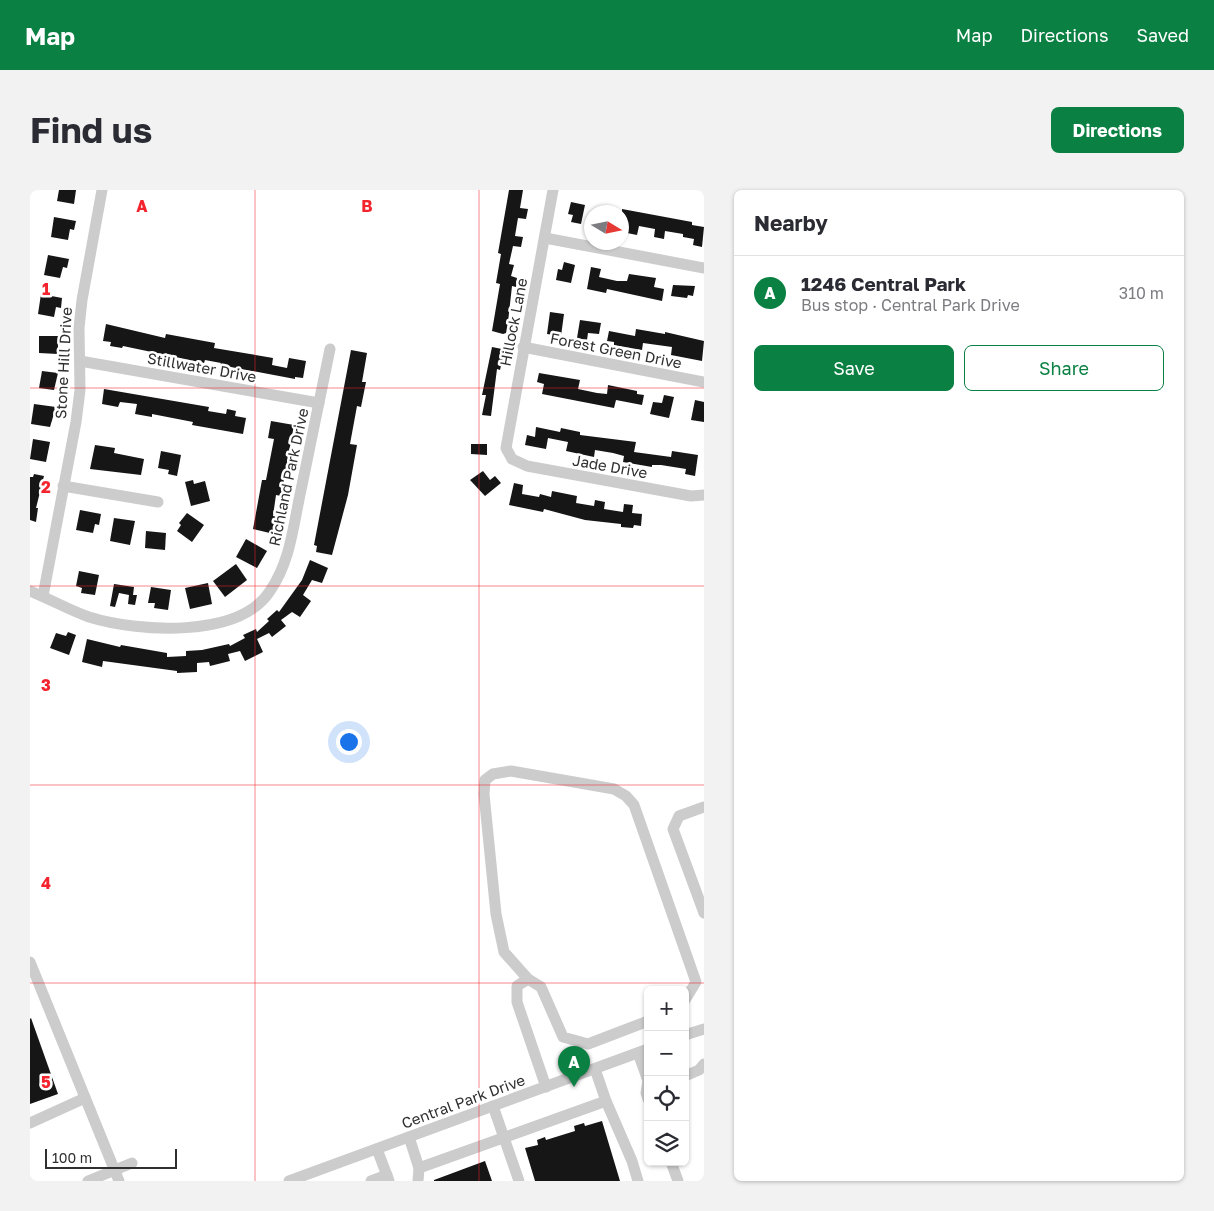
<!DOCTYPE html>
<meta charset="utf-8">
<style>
body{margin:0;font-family:"Golos Text",sans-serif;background:#f2f2f3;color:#2b2b33}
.controls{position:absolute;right:15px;bottom:15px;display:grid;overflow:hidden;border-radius:8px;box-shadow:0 1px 4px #0004}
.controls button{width:45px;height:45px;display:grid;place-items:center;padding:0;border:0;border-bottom:1px solid #e1e1e2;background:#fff;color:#2b2b33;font:25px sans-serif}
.compass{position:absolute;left:554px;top:15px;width:45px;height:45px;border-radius:50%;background:#fff;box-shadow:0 1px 4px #0004;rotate:100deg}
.scale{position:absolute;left:15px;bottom:12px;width:132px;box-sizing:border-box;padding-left:5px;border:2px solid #2f2f2f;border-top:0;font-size:14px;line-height:18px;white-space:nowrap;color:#2f2f2f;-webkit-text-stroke:4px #fff;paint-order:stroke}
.you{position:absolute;left:318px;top:551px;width:18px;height:18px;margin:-12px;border:4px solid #fff;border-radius:50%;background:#1a73e8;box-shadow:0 0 0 8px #1a73e833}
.badge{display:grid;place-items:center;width:32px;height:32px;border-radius:50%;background:#0b8043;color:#fff;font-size:16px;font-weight:700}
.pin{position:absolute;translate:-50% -41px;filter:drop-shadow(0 1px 2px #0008)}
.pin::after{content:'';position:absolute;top:26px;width:18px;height:15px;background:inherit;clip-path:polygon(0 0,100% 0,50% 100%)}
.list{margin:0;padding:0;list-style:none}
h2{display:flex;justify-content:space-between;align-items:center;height:65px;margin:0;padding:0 20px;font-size:21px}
h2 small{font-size:16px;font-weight:400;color:#7c7c81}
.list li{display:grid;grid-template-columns:32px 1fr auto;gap:15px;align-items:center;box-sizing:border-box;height:75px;padding:0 20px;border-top:1px solid #e1e1e2}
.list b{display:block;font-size:19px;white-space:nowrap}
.list p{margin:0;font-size:16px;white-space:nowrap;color:#7c7c81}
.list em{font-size:16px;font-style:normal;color:#7c7c81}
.actions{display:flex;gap:10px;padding:15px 20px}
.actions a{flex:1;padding:11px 0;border:1px solid #0b8043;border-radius:8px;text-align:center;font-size:18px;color:#0b8043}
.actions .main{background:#0b8043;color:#fff}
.icon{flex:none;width:28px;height:28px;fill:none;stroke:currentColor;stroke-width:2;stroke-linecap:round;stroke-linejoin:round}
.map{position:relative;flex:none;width:674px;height:991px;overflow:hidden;border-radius:8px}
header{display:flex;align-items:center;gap:30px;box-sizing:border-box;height:70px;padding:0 25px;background:#0b8043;color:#fff}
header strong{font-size:24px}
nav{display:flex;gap:28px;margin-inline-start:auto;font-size:18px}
.intro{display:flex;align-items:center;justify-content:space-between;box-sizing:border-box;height:120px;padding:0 30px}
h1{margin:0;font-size:35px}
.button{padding:12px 22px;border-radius:8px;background:#0b8043;color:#fff;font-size:18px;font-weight:700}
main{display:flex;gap:30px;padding:0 30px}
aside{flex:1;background:#fff;border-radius:8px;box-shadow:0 1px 4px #0004}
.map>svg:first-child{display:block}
</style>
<header>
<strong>Map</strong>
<nav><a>Map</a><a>Directions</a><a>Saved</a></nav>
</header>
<div class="intro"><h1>Find us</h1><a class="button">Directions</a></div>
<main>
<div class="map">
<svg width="674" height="991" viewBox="0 0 674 991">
<rect width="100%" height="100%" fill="#fff"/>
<g fill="#161616">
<polygon points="29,0 46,0 44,14 27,11"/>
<polygon points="479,0 493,0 490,18 498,19 496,29 488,28 485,46 493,47 491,57 483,56 479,74 484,75 481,86 487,88 486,97 482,96 478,132 476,143 473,144 462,141 470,94 466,93 471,64 468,63"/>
<polygon points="541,12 555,15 551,34 541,32 543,25 538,24"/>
<polygon points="592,19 662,32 662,35 674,37 672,57 663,55 664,49 653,47 653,44 635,41 634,49 624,47 625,39 609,36 607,45 592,42"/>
<polygon points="24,27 46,31 44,40 40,39 38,50 21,47"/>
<polygon points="18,65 39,69 37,78 33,77 30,88 14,85"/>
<polygon points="534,72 545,75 541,93 526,90 528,79 532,80"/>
<polygon points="561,77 571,79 569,87 587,91 597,91 599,84 626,88 624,97 634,99 632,111 577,99 576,103 557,99"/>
<polygon points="643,95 665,96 663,106 658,105 657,108 641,106"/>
<polygon points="11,104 32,108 31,118 26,117 24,127 8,124"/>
<polygon points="520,122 534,124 531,146 517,144"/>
<polygon points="550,130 571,133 569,144 558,143 557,150 547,148"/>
<polygon points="76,134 135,148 136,144 185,153 184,158 243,168 242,175 257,178 259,168 276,171 273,188 265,187 265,189 190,175 191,173 175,170 174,173 93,156 92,158 80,156 81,152 73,151"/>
<polygon points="606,139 635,144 635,142 674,151 672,171 641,165 642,157 613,153 612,160 584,155 584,152 577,151 579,141 605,146"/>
<polygon points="9,146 28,146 28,164 9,163"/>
<polygon points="462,157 472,159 470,167 473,167 470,180 467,179 461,226 452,225 456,205 452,205"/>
<polygon points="321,160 337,163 332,192 336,192 331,217 327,216 320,254 327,255 318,305 302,365 286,362 287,356 284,355"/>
<polygon points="12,181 28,183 24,200 9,198"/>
<polygon points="509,183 550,190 548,199 567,203 577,204 578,195 607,201 607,204 614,205 612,215 586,210 584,218 512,204 514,194 507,192"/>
<polygon points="74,199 179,217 178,221 196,224 197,219 206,221 205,226 216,228 213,244 162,235 163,232 122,224 122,227 105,224 107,214 90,212 88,217 72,214"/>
<polygon points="634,205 644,207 639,228 620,224 623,212 632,213"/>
<polygon points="665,210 674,212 674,232 661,230"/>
<polygon points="4,214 26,217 20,237 1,234"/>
<polygon points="241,231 264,235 251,306 246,305 243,326 247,327 244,344 223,339 232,290 236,290 244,249 238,248"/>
<polygon points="506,237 530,242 531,238 550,242 550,245 606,252 604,262 641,267 642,261 668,265 665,286 655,284 656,279 631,275 622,275 622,277 593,272 594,266 583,263 565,260 564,267 536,261 538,252 518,248 516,259 495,255 497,245 505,247"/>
<polygon points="3,249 20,252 16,272 0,269"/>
<polygon points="441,254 457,254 457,265 441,264"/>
<polygon points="65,255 85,258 84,263 114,269 111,285 60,279"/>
<polygon points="131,261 151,265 147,286 138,284 139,280 128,278"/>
<polygon points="453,281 460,290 465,286 471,293 455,306 440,290"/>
<polygon points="4,284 14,286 6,318 8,318 6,332 0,330 0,287 3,287"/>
<polygon points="163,290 164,294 175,291 180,311 161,316 155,292"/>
<polygon points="484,293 493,295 492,304 509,307 510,304 521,307 522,301 547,306 546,313 564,316 565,310 575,312 574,319 593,322 594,314 603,315 602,323 612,324 611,336 604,335 603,338 591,337 591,334 555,330 514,319 513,322 479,315"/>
<polygon points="50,320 71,324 69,335 65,334 63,343 46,340"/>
<polygon points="157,323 174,335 162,352 147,341 151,335 149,333"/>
<polygon points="84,328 105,331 100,355 80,351"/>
<polygon points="116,341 136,343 135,360 115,358"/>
<polygon points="216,349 237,361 227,378 206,367"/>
<polygon points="280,370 298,378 292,393 282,390 273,405 281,411 270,427 262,422 251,430 256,436 242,447 239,443 227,449 233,462 215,471 210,461 198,464 200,471 180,476 179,472 167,473 167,482 147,483 147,481 73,471 72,477 52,472 57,449 90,457 91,455 137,463 137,467 156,466 156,461 172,460 199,454 200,456 215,448 213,445 226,439 227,442 239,431 237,429 247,420 249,422 272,390"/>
<polygon points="206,374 217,390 195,407 183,391"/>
<polygon points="49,381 69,385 65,405 51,403 52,398 46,396"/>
<polygon points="178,393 182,414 160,419 155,398"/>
<polygon points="84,394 104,397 103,405 107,405 105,415 98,414 99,405 89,403 85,417 80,416"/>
<polygon points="121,397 141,400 138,420 124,418 125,413 118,413"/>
<polygon points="38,442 46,445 39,465 20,458 26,443 36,446"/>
<polygon points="1,828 28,904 0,914 0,829"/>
<polygon points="572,931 590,991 505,991 495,958 508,955 507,950 515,947 516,950 545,941 544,936 554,933 555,936"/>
<polygon points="455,971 462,991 404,991 404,990"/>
</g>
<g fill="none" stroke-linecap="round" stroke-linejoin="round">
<g stroke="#ccc" stroke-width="11">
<polyline points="523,0 476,258 482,269 497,276 661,306 674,305"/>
<polyline points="515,48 674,78"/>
<polyline points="493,157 674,192"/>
<polyline points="50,171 289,213"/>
<polyline points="33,296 128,312"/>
<path d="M0,401C20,409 39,420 59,427C107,442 209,449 240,401C261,370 263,336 271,300C281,253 290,206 300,159"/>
<polyline points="13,406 46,232 50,200 49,138 52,110 72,0"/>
<polyline points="674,617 649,626 643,639 674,723"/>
<polyline points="0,772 89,991"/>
<polyline points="498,789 487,796 487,812 516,897"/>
<polyline points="618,831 558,854 533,847 511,797 498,789 474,762 466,724 454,604 455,590 463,584 481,581 584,599 596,606 604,615 666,792 655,810"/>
<polyline points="655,845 674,839"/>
<polyline points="608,863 618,891"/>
<polyline points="655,886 669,880 674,874"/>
<polyline points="618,891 616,903 618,909"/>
<polyline points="576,911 602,971 608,991"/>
<polyline points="463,916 489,991"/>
<polyline points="0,933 55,908"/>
<polyline points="379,947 389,978 576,911 565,879"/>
<polyline points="347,959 359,991"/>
<polyline points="641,972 648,991"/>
<polyline points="58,991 102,973"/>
<polyline points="259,991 618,859"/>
<polyline points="341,991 357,985"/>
<polyline points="388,991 389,978"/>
</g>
</g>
<path fill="none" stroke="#f3242d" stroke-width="1" stroke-opacity="0.55" d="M225,0V991M449,0V991M0,198H674M0,396H674M0,595H674M0,793H674"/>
<g text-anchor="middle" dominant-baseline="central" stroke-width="5" stroke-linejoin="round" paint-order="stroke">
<g font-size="15" fill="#2f2f2f" stroke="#fff">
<text transform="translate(483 132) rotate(-79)">Hillock Lane</text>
<text transform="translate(586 160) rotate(11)">Forest Green Drive</text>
<text transform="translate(33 173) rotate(-87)">Stone Hill Drive</text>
<text transform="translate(172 177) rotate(10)">Stillwater Drive</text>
<text transform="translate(580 276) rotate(10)">Jade Drive</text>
<text transform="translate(258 287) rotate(-78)">Richland Park Drive</text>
<text transform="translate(433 911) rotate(-20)">Central Park Drive</text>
</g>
</g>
<g font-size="16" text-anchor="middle" font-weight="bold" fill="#f3242d" stroke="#fff" stroke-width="5" stroke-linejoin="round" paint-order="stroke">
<text x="112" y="22">A</text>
<text x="337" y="22">B</text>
<text x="16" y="105">1</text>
<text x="16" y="303">2</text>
<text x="16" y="501">3</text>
<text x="16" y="699">4</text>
<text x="16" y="898">5</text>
</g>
</svg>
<div class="controls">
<button>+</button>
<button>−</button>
<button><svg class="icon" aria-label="locate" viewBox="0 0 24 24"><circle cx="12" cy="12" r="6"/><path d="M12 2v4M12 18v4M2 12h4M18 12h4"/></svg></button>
<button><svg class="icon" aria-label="layers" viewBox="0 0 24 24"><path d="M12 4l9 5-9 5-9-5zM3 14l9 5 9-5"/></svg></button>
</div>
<svg class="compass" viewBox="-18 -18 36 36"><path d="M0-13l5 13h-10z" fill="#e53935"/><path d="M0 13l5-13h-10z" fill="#7c7c81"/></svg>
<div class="scale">100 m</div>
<div class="you"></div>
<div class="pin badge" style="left:544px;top:897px">A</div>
</div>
<aside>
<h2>Nearby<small></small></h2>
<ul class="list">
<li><span class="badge">A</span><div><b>1246 Central Park</b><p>Bus stop · Central Park Drive</p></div><em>310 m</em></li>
</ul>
<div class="actions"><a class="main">Save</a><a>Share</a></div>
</aside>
</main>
